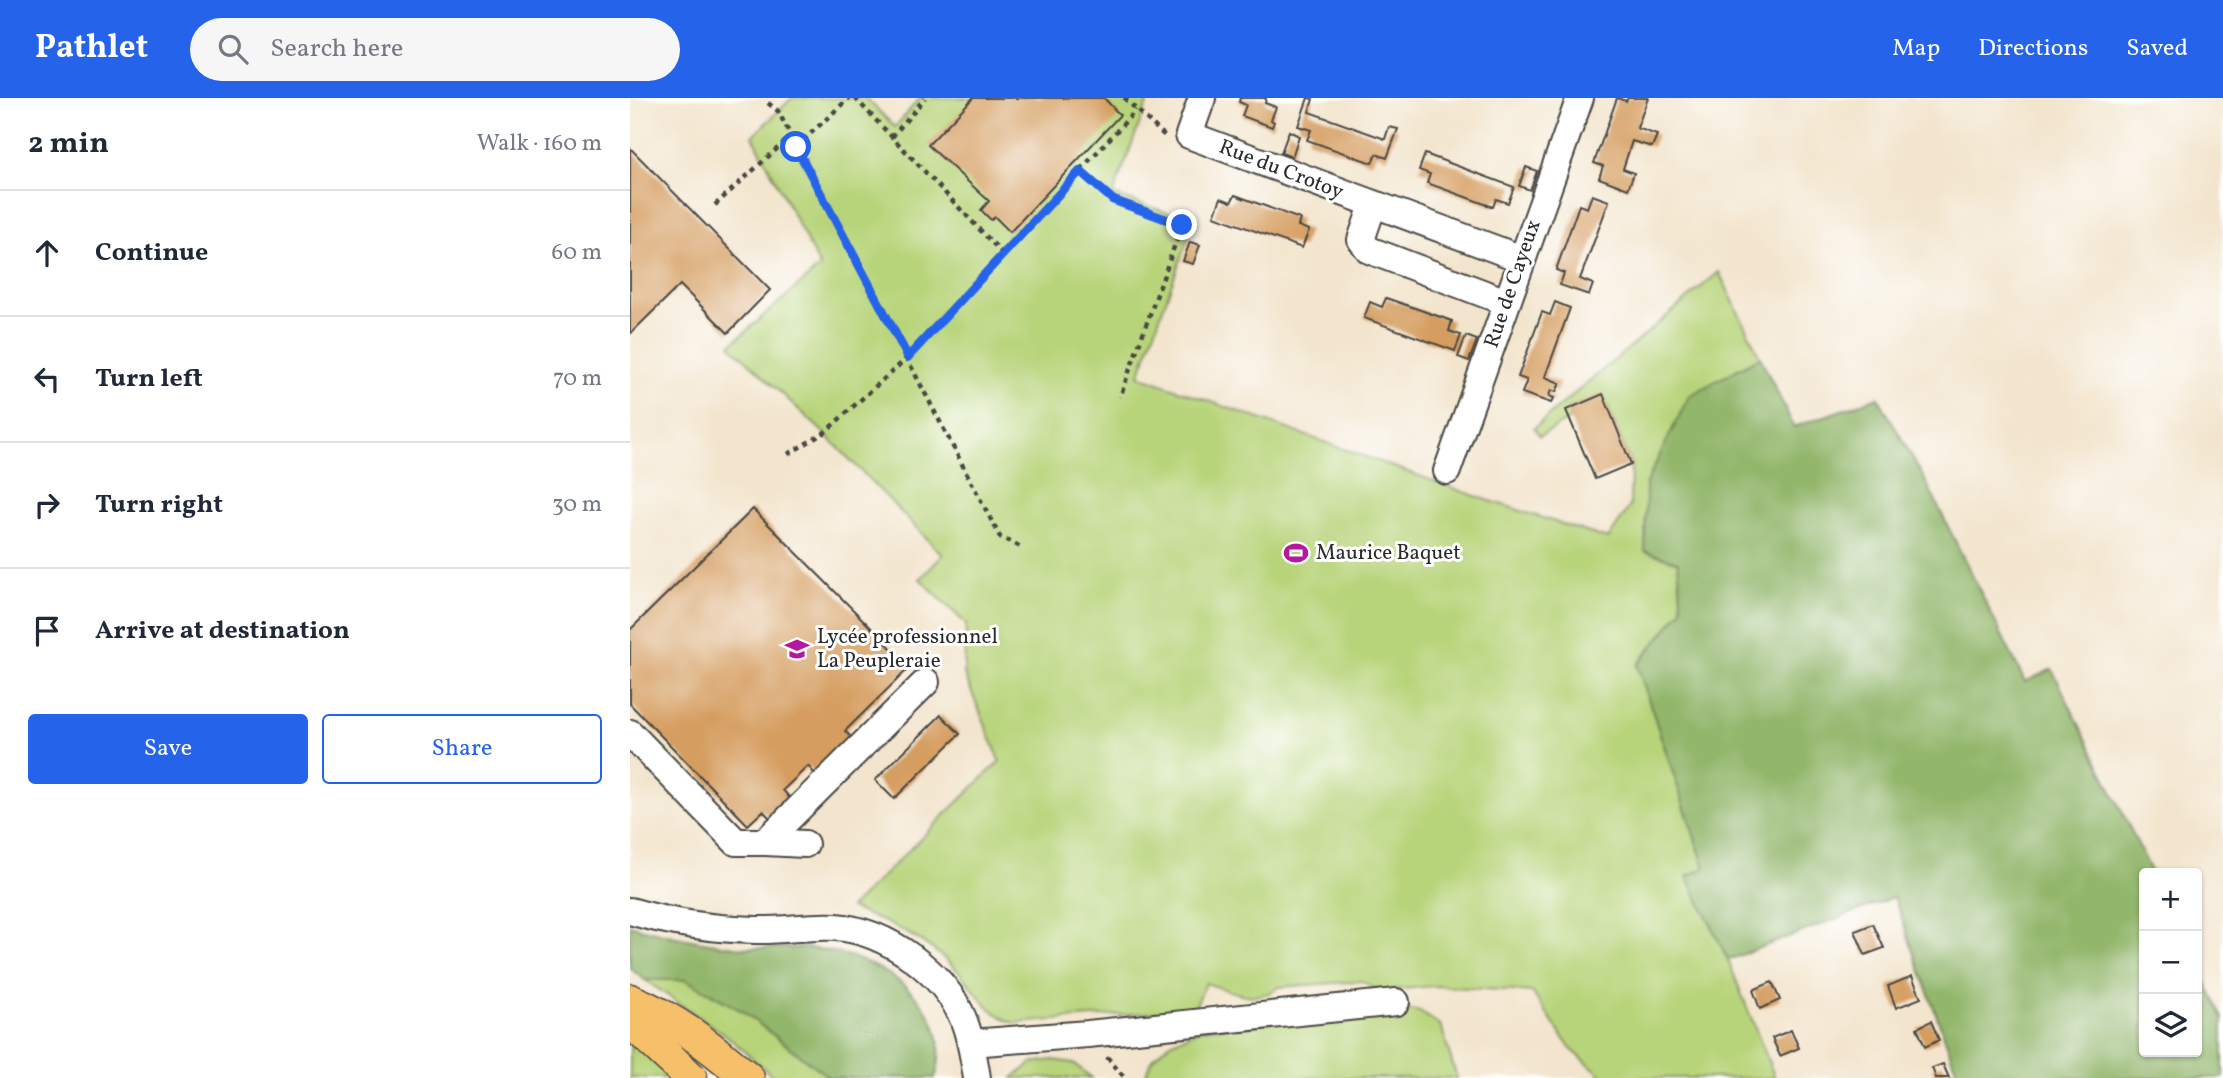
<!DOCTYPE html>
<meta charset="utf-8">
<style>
body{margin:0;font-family:Vollkorn,serif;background:#f6f6f7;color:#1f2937}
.controls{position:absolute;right:21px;bottom:21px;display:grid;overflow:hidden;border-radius:7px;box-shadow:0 2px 5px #0004}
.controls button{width:63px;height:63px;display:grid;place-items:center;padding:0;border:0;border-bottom:2px solid #e0e1e3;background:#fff;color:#1f2937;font:35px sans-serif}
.stop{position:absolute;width:21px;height:21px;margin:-16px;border:5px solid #2563eb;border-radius:50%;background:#fff}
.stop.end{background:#2563eb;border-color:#fff;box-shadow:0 2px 7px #0008}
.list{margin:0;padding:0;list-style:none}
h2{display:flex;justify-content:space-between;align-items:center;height:91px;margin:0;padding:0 28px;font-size:30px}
h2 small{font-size:23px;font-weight:400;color:#747a83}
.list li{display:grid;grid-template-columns:46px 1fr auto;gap:21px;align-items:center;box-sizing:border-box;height:126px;padding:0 28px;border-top:2px solid #e0e1e3}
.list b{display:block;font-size:26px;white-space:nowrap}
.list em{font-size:23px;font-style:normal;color:#747a83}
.actions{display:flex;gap:14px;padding:21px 28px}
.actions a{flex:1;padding:16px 0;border:2px solid #2563eb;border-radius:7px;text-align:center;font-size:24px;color:#2563eb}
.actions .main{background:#2563eb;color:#fff}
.icon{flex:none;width:38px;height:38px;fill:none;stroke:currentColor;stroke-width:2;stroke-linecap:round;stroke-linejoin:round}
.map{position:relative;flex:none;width:1593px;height:980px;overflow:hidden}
header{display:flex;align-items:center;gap:42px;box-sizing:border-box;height:98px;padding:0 35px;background:#2563eb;color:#fff}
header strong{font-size:33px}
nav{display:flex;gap:38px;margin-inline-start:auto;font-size:24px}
.search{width:490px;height:63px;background:#f6f6f7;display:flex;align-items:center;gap:18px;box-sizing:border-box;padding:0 24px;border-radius:38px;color:#747a83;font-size:26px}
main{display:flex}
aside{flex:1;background:#fff}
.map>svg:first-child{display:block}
</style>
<header>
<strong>Pathlet</strong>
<div class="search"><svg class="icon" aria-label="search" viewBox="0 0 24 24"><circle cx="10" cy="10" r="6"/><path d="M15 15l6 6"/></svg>Search here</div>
<nav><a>Map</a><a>Directions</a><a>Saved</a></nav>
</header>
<main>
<aside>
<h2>2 min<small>Walk · 160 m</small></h2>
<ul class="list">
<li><svg class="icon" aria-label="ahead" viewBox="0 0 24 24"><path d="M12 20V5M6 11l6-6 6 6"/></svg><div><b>Continue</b></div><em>60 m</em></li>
<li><svg class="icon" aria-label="left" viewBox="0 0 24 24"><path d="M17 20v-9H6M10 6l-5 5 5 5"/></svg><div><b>Turn left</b></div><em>70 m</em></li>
<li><svg class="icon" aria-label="right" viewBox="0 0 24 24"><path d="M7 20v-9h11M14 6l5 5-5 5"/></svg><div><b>Turn right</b></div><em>30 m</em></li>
<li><svg class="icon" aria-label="arrive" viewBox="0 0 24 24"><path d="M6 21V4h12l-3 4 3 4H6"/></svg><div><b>Arrive at destination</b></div></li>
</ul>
<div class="actions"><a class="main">Save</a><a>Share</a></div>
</aside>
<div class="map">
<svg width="1593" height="980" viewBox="0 0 1593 980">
<rect width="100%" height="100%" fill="#fff"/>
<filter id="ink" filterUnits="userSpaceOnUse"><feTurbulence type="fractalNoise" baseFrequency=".0143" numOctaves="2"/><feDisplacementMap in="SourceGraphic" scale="14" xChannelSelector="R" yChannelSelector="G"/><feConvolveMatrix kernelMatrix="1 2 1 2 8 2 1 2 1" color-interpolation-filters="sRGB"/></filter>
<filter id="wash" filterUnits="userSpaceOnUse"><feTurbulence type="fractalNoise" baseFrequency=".00686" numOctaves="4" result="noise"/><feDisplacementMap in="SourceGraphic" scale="28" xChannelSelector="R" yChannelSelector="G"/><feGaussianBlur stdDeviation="1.57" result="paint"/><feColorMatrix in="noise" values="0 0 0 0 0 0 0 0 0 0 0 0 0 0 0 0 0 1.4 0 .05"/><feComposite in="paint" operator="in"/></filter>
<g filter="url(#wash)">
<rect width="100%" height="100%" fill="#f3e5cd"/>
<g fill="#b8d47a" stroke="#728052" stroke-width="2">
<path d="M162,0H236L265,29L290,0H519L483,97L564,123L509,278L848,399L978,441L1000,408L1001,366L973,297L937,311L940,321L910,338L904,330L1089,174L1130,259L1059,298L1048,464L1052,512L1007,567L1075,770L1057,778L1098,862L1145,980H975L940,950L902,894L805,888L748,893L732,883L649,889C626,907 601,893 576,885L564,911L385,925C355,915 348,893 327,872C297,841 260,825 220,810L370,663L334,575L336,526L290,481L313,457L194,335L100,247L190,169L123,38Z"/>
<polygon points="15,882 56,882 112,913 200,980 145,980 96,937"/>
<path d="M765,909L790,914L811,928L827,980H515C521,951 546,941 572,931Z"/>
<polygon points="0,942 42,980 0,980"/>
<polygon points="423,962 443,965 462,980 383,980 402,965"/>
</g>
<g fill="#92b66a" stroke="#5e704a" stroke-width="2">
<polygon points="1130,259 1164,329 1248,299 1294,380 1395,584 1422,571 1522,775 1514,775 1514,954 1567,954 1567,866 1593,920 1593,980 1329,980 1264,799 1098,862 1057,778 1075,770 1007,567 1052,512 1048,464 1015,453 1016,385 1059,298"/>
<path d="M0,827C35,838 68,844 105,849C131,852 158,848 185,851C248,857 329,907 305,980H200L112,913L56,882H15L0,870Z"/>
</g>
<g id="blocks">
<g fill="#d59e60">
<polygon points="343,0 474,0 490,17 380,134 365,119 361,122 351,112 359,103 298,47"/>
<polygon points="610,0 636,0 635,5 646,9 641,22 644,24 642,29 612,18 616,7 609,4"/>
<polygon points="678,0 683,1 679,14 755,41 759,29 768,31 757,60 746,56 742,65 677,42 681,32 668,28"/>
<polygon points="987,0 996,3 998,0 1018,0 1007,30 1027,37 1022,49 1002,43 993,71 1004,75 998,91 969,80 973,68 964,65"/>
<polygon points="659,33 669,38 662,59 651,55"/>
<polygon points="0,50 140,192 98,235 50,187 0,236"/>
<polygon points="795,56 884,89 878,105 866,101 863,109 797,85 800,76 789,72"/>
<polygon points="896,69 907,73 900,92 889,88"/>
<polygon points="605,97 670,121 668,128 679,132 672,150 584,118 591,100 601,104"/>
<polygon points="962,97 979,103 950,181 963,186 959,197 930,187 934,175 926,172 949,107 957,110"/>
<polygon points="560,144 570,147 563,166 553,163"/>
<polygon points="756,200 822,223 819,233 831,237 825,253 734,220 740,204 752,209"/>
<polygon points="925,204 940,210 915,279 930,285 926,294 921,292 919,298 924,300 921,305 892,295 897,282 888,279 912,214 920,217"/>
<polygon points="836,238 847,242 839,263 828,259"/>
<polygon points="973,296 1001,366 965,381 936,312"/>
<polygon points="123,411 280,569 215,633 222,640 185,676 178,668 153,692 162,703 142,722 133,713 118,727 0,606 0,532"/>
<polygon points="311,617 330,636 264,701 245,682"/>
<polygon points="1243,826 1254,850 1235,857 1225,833"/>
<polygon points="1282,878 1291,900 1266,910 1258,888"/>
<polygon points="1142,884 1150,902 1130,911 1123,892"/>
<polygon points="1301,923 1309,942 1295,949 1287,930"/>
<polygon points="1161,932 1169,950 1150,958 1142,940"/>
<polygon points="1313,966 1319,980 1306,980 1302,970"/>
</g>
</g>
</g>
<g filter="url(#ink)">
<use href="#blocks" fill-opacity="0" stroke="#494743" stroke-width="2"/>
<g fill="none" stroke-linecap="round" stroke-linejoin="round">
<g stroke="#494743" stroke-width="30">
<g id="minor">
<polyline points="572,0 559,37 892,161"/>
<polyline points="743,107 731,142 739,152 876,204"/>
<polyline points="817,373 950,0"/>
<polyline points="0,635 106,744 135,744 296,584"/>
<polyline points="135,744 175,746"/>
<path d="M0,813C41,825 84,831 126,832C153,833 180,827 206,829C257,833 315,875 334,923C341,941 344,961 347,980"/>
<polyline points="341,945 458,936 766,904"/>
</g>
</g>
<g stroke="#494743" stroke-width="35">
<g id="major">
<path d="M0,902C45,920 81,949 118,980"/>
<polyline points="0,923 61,980"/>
</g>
</g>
<g stroke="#494743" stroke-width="4.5" stroke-dasharray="5 5" stroke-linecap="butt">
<polyline points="225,0 373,156"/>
<polyline points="494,0 535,38"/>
<polyline points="138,5 148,13 370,439 391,449"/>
<polyline points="262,39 295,0"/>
<polyline points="166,49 219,0"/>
<polyline points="450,73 483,102 552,127 490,299"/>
<polyline points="85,107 161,38"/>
<polyline points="158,356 194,335 278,259 506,12"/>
<polyline points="477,959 495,980"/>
</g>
<use href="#minor" stroke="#fff" stroke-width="26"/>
<use href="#major" stroke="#f6c06b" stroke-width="32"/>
</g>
</g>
<g fill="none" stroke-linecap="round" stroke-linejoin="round" filter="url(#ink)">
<polyline stroke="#2563eb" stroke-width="9" points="166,49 278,259 450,73 483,102 552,127"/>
</g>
<defs>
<g id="stadium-bare" transform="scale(1.89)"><path d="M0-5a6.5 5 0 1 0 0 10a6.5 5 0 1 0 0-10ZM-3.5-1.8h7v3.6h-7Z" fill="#b5179e" stroke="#fff" stroke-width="2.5" paint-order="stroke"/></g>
<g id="school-bare" transform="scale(1.89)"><path d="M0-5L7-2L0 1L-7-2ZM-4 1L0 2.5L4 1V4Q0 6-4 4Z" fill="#b5179e" stroke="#fff" stroke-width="2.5" paint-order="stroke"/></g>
</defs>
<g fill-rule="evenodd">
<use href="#stadium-bare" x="666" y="455"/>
<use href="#school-bare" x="167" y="551"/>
</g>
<g text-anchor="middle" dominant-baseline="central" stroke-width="6" stroke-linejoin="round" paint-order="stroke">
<g font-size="21" fill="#2b2b2b" stroke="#fff">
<text transform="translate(651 72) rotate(21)">Rue du Crotoy</text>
<text transform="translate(883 186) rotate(-71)">Rue de Cayeux</text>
</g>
<g font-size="21" fill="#2b2b2b" stroke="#fff" text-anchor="start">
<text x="686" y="455">Maurice Baquet</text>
<text x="187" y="539">Lycée professionnel<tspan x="187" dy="24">La Peupleraie</tspan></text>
</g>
</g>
</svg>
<div class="controls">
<button>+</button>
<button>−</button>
<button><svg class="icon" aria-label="layers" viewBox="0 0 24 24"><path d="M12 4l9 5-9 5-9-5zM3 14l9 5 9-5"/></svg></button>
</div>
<div class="stop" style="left:166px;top:49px"></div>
<div class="stop end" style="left:552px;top:127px"></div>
</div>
</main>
